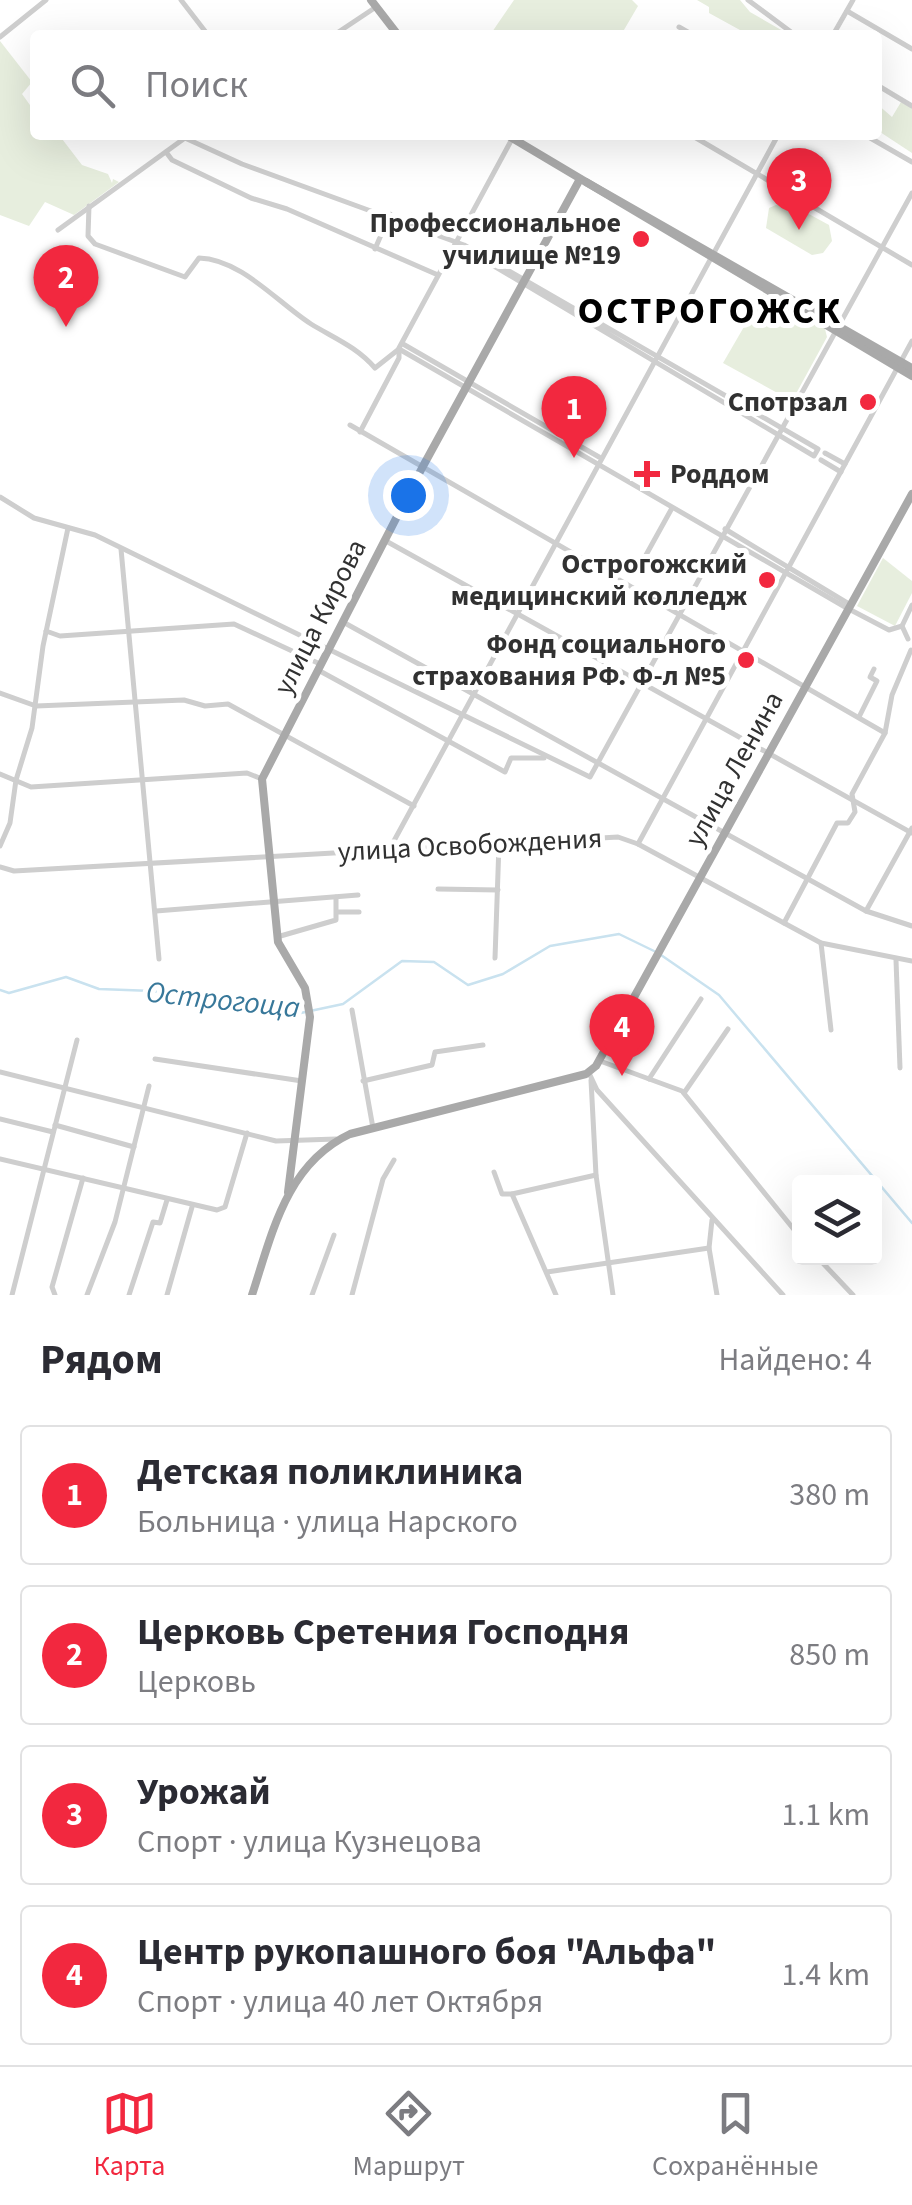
<!DOCTYPE html>
<html lang="ru">
<meta charset="utf-8">
<style>
body{margin:0;font-family:"Source Sans 3",sans-serif;background:#f2f2f3;color:#2b2b33}
.controls{position:absolute;right:30px;bottom:30px;display:grid;overflow:hidden;border-radius:10px;box-shadow:0 10px 40px #0002}
.controls button{width:90px;height:90px;display:grid;place-items:center;padding:0;border:0;border-bottom:2px solid #e1e1e2;background:#fff;color:#2b2b33;font:50px sans-serif}
.you{position:absolute;left:408px;top:495px;width:35px;height:35px;margin:-25px;border:8px solid #fff;border-radius:50%;background:#1a73e8;box-shadow:0 0 0 15px #1a73e833}
.badge{display:grid;place-items:center;width:65px;height:65px;border-radius:50%;background:#f2283f;color:#fff;font-size:32px;font-weight:700}
.pin{position:absolute;translate:-50% -82px;filter:drop-shadow(0 2px 5px #0008)}
.pin::after{content:'';position:absolute;top:52px;width:35px;height:30px;background:inherit;clip-path:polygon(0 0,100% 0,50% 100%)}
.list{margin:0;padding:0;list-style:none}
h2{display:flex;justify-content:space-between;align-items:center;height:130px;margin:0;padding:0 40px;font-size:42px}
h2 small{font-size:32px;font-weight:400;color:#7c7c81}
.list li{display:grid;grid-template-columns:65px 1fr auto;gap:30px;align-items:center;box-sizing:border-box;height:140px;margin:0 20px 20px;padding:0 20px;border:2px solid #e1e1e2;border-radius:10px}
.list b{display:block;font-size:38px;white-space:nowrap}
.list p{margin:0;font-size:32px;white-space:nowrap;color:#7c7c81}
.list em{font-size:32px;font-style:normal;color:#7c7c81}
.icon{flex:none;width:55px;height:55px;fill:none;stroke:currentColor;stroke-width:2;stroke-linecap:round;stroke-linejoin:round}
.map{position:relative;flex:none;width:912px;height:1295px;overflow:hidden}
.search{position:absolute;background:#fff;box-shadow:0 10px 40px #0002;left:30px;right:30px;top:30px;height:110px;display:flex;align-items:center;gap:25px;box-sizing:border-box;padding:0 35px;border-radius:10px;color:#7c7c81;font-size:38px}
.sheet{height:770px;background:#fff}
nav{display:flex;justify-content:space-around;align-items:center;box-sizing:border-box;height:140px;border-top:2px solid #e1e1e2;background:#fff;font-size:28px;color:#7c7c81}
nav a{display:grid;justify-items:center;gap:5px}
nav .on{color:#f2283f}
.map>svg:first-child{display:block}
</style>
<div class="map">
<svg width="912" height="1295" viewBox="0 0 912 1295">
<rect width="100%" height="100%" fill="#fff"/>
<g fill="#e7eede">
<polygon points="514,0 632,0 638,6 621,35 490,35"/>
<polygon points="697,0 740,0 750,12 790,35 749,35 709,13 709,7"/>
<polygon points="0,41 32,82 22,94 35,112 35,135 59,135 82,165 108,174 112,183 113,179 119,182 74,215 45,202 29,226 0,215"/>
<polygon points="901,102 912,108 912,153 877,130 877,104 892,117"/>
<polygon points="785,201 829,225 832,241 823,253 812,255 766,228 769,208"/>
<polygon points="763,294 825,329 827,337 792,401 723,363"/>
<polygon points="883,558 912,581 912,593 895,626 857,606"/>
</g>
<g fill="none" stroke-linecap="round" stroke-linejoin="round">
<g stroke="#c9e2ef" stroke-width="2.5">
<polyline points="661,955 719,995 912,1223"/>
<polyline points="0,990 9,993 66,977 99,989 153,991 212,1004 226,998 296,1014 343,1004 402,961 434,962 468,985 503,974 550,946 619,934 654,951"/>
</g>
<g stroke="#cecece" stroke-width="5">
<polyline points="181,0 208,35"/>
<polyline points="748,0 795,35"/>
<polyline points="847,11 912,49"/>
<polyline points="679,27 693,35"/>
<polyline points="334,35 376,7"/>
<polyline points="833,35 853,0"/>
<polyline points="0,37 46,0"/>
<polyline points="877,85 912,106"/>
<polyline points="691,135 912,265"/>
<polyline points="865,135 912,162"/>
<polyline points="185,138 242,164 464,245 818,449 814,456 455,243"/>
<polyline points="166,152 172,160 251,198 287,209 438,275"/>
<path d="M89,206L88,236L95,244L185,277L199,258C241,259 278,303 311,324C334,338 357,347 375,368L399,349L845,607L889,630L902,626"/>
<polyline points="58,230 189,135"/>
<polyline points="375,249 390,214"/>
<polyline points="403,344 599,457"/>
<polyline points="350,425 885,733"/>
<polyline points="360,432 399,358 399,348 512,139"/>
<polyline points="825,453 845,464"/>
<polyline points="821,460 841,472"/>
<polyline points="0,497 34,518 95,535 590,777 912,193"/>
<polyline points="725,529 849,604"/>
<polyline points="386,541 912,833"/>
<polyline points="121,549 159,959"/>
<polyline points="646,555 672,508"/>
<polyline points="343,622 866,911 912,926"/>
<polyline points="46,631 60,636 234,624 320,664"/>
<polyline points="908,639 902,626 912,605"/>
<polyline points="318,670 505,772 511,758 544,758"/>
<polyline points="0,693 36,706 184,700 205,706 228,704 414,806"/>
<polyline points="859,717 877,681 870,677 874,669"/>
<polyline points="0,774 31,787 247,773 262,779"/>
<polyline points="638,844 912,341"/>
<polyline points="0,846 10,823 16,780 32,728 43,646 68,528"/>
<polyline points="389,850 778,135"/>
<polyline points="0,867 14,871 618,837 638,844 821,943 912,961"/>
<polyline points="438,889 498,890"/>
<polyline points="156,911 358,895"/>
<polyline points="866,911 912,828"/>
<polyline points="338,912 359,912"/>
<polyline points="784,923 837,823 848,823 855,812 852,794 885,733 892,695 911,650"/>
<polyline points="277,937 336,920 336,897"/>
<polyline points="821,943 831,1030"/>
<polyline points="495,958 499,844"/>
<polyline points="896,960 900,1068"/>
<polyline points="352,1010 373,1128"/>
<polyline points="155,1059 302,1081"/>
<polyline points="600,1061 682,1091 800,1237"/>
<polyline points="0,1072 276,1141 336,1139"/>
<polyline points="589,1073 597,1090 783,1295"/>
<polyline points="649,1079 701,999"/>
<polyline points="591,1080 596,1175 613,1295"/>
<polyline points="363,1081 432,1065 435,1052 483,1045"/>
<polyline points="684,1093 728,1029"/>
<polyline points="0,1119 53,1132"/>
<polyline points="55,1125 134,1147"/>
<polyline points="0,1159 217,1210 225,1207 247,1133"/>
<polyline points="494,1172 502,1194 512,1194"/>
<polyline points="712,1220 709,1248 717,1295"/>
<polyline points="818,1258 853,1295"/>
<polyline points="547,1272 709,1248"/>
<polyline points="12,1295 77,1040"/>
<polyline points="55,1295 52,1287 83,1178"/>
<polyline points="87,1295 115,1222 149,1086"/>
<polyline points="129,1295 153,1222 160,1223 167,1200"/>
<polyline points="167,1295 192,1207"/>
<polyline points="312,1295 334,1235"/>
<polyline points="352,1295 383,1179 394,1160"/>
<polyline points="556,1295 512,1194 596,1175"/>
</g>
<g stroke="#a9a9a9" stroke-width="8">
<polyline points="371,0 398,35"/>
<polyline points="507,135 912,376"/>
<polyline points="586,182 912,368"/>
<polyline points="288,1192 310,1017 305,988 278,942 262,779 422,468 580,179"/>
<path d="M252,1295C272,1234 286,1164 350,1134L586,1074L596,1066L912,494"/>
</g>
</g>
<g fill="#f2283f" stroke="#fff" stroke-width="4">
<circle cx="641" cy="239" r="10"/>
<circle cx="868" cy="402" r="10"/>
<path d="M642 459h10v10h10v10h-10v10h-10v-10h-10v-10h10z"/>
<circle cx="767" cy="580" r="10"/>
<circle cx="746" cy="660" r="10"/>
</g>
<g text-anchor="middle" dominant-baseline="central" stroke-width="10" stroke-linejoin="round" paint-order="stroke">
<g font-size="28" font-weight="bold" fill="#313131" stroke="#fff" text-anchor="end">
<text x="621" y="223">Профессиональное<tspan x="621" dy="32">училище №19</tspan></text>
<text x="848" y="402">Спотрзал</text>
<text x="670" y="474" text-anchor="start">Роддом</text>
<text x="747" y="564">Острогожский<tspan x="747" dy="32">медицинский колледж</tspan></text>
<text x="726" y="644">Фонд социального<tspan x="726" dy="32">страхования РФ. Ф-л №5</tspan></text>
</g>
<g font-size="28" fill="#313131" stroke="#fff">
<text transform="translate(320 617) rotate(-63)">улица Кирова</text>
<text transform="translate(734 769) rotate(-61)">улица Ленина</text>
<text transform="translate(470 845) rotate(-3)">улица Освобождения</text>
</g>
<g font-size="30" font-style="italic" fill="#38789a" stroke="#fff">
<text transform="translate(223 1000) rotate(6)">Острогоща</text>
</g>
<g font-size="38" font-weight="bold" letter-spacing="2.5" fill="#000" stroke="#fff">
<text x="710" y="311">ОСТРОГОЖСК</text>
</g>
</g>
</svg>
<div class="controls">
<button><svg class="icon" aria-label="layers" viewBox="0 0 24 24"><path d="M12 4l9 5-9 5-9-5zM3 14l9 5 9-5"/></svg></button>
</div>
<div class="you"></div>
<div class="pin badge" style="left:574px;top:458px">1</div>
<div class="pin badge" style="left:66px;top:327px">2</div>
<div class="pin badge" style="left:799px;top:230px">3</div>
<div class="pin badge" style="left:622px;top:1076px">4</div>
<div class="search"><svg class="icon" aria-label="search" viewBox="0 0 24 24"><circle cx="10" cy="10" r="6"/><path d="M15 15l6 6"/></svg>Поиск</div>
</div>
<section class="sheet">
<h2>Рядом<small>Найдено: 4</small></h2>
<ul class="list">
<li><span class="badge">1</span><div><b>Детская поликлиника</b><p>Больница · улица Нарского</p></div><em>380 m</em></li>
<li><span class="badge">2</span><div><b>Церковь Сретения Господня</b><p>Церковь</p></div><em>850 m</em></li>
<li><span class="badge">3</span><div><b>Урожай</b><p>Спорт · улица Кузнецова</p></div><em>1.1 km</em></li>
<li><span class="badge">4</span><div><b>Центр рукопашного боя &quot;Альфа&quot;</b><p>Спорт · улица 40 лет Октября</p></div><em>1.4 km</em></li>
</ul>
</section>
<nav>
<a class="on"><svg class="icon" aria-label="map" viewBox="0 0 24 24"><path d="M3 6l6-2 6 2 6-2v14l-6 2-6-2-6 2zM9 4v14M15 6v14"/></svg>Карта</a>
<a><svg class="icon" aria-label="directions" viewBox="0 0 24 24"><path d="M12 3l9 9-9 9-9-9zM9 14v-3h6M13 9l2 2-2 2"/></svg>Маршрут</a>
<a><svg class="icon" aria-label="saved" viewBox="0 0 24 24"><path d="M7 4h10v16l-5-4-5 4z"/></svg>Сохранённые</a>
</nav>
